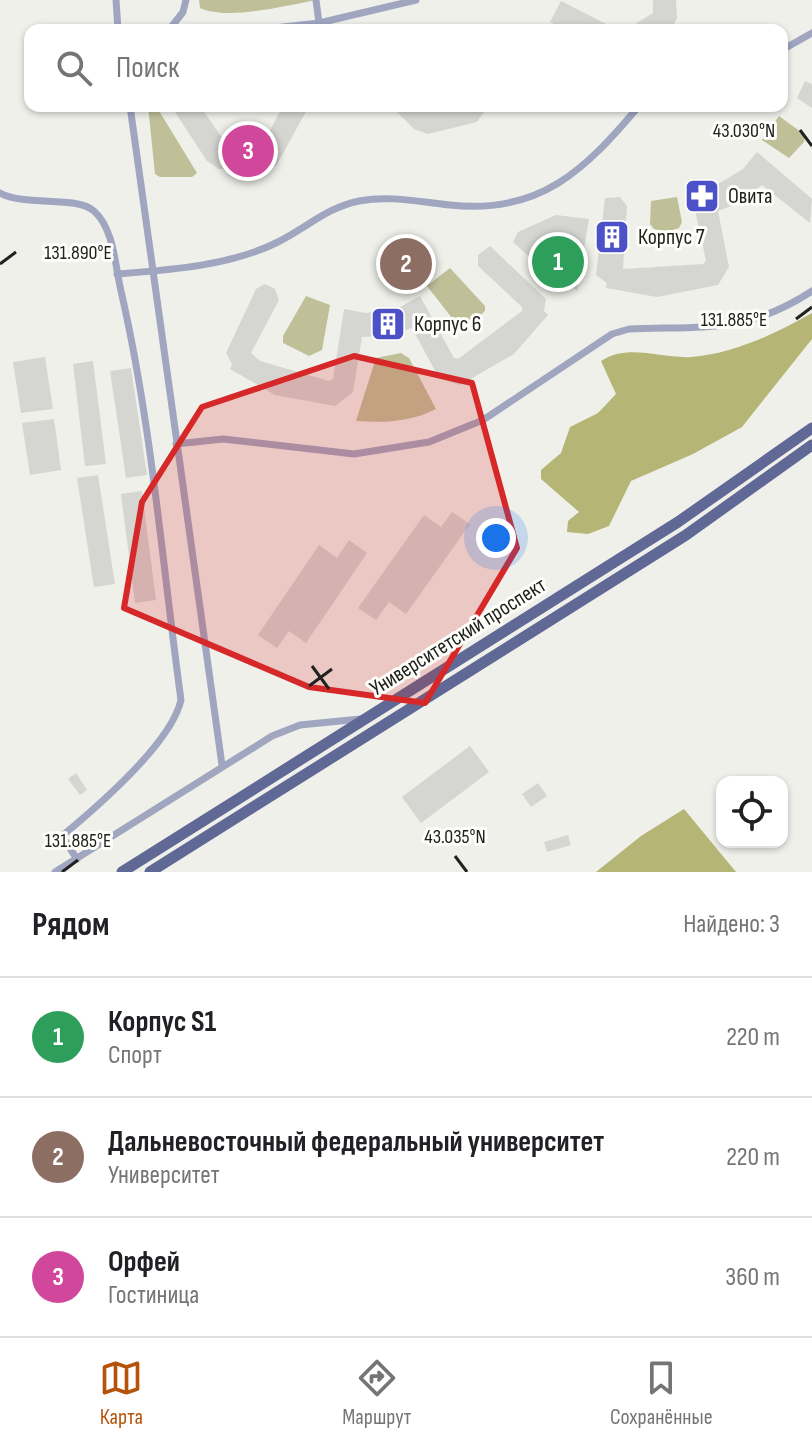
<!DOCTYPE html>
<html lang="ru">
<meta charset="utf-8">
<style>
body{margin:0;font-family:"Sofia Sans Condensed",sans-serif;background:#f6f6f6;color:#202124}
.controls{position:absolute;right:24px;bottom:24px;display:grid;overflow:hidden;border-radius:16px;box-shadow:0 2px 6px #0004}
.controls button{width:72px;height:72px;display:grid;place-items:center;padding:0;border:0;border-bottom:2px solid #e0e0e0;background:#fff;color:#202124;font:40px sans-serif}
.you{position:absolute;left:496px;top:538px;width:28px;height:28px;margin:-20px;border:6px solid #fff;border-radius:50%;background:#1a73e8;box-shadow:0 0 0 12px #1a73e833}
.badge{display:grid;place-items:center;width:52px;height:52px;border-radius:50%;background:#b45309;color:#fff;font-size:26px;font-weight:700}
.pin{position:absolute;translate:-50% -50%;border:4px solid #fff;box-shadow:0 2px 8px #0006}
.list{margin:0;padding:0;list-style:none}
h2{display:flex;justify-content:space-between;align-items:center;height:104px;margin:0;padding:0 32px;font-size:34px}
h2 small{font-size:26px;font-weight:400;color:#757577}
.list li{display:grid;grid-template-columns:52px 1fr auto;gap:24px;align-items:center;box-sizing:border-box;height:120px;padding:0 32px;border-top:2px solid #e0e0e0}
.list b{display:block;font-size:30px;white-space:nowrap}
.list p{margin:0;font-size:26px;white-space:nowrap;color:#757577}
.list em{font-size:26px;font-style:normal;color:#757577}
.icon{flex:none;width:44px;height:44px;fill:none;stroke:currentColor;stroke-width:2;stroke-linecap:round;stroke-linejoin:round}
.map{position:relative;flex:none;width:812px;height:872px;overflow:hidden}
.search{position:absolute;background:#fff;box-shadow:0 2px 6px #0004;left:24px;right:24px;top:24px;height:88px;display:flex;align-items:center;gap:20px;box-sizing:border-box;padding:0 28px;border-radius:16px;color:#757577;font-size:30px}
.sheet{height:464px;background:#fff}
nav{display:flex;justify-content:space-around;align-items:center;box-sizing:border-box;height:112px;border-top:2px solid #e0e0e0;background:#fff;font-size:22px;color:#757577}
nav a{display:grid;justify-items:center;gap:4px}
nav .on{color:#b45309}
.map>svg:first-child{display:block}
</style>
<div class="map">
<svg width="812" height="872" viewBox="0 0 812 872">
<rect width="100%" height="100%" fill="#f0f0eb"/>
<g fill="#bfc098">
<path d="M199,0H317C288,5 227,21 200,8Z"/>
<polygon points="148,106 156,106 197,173 192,177 160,177 155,174"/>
<polygon points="779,116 805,135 804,142 789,158 762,140"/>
<polygon points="677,197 682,222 679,228 667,232 654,229 650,224 651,201"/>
<polygon points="450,268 485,306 485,311 466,328 459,327 427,286"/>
<polygon points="306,296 330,305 322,350 309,356 283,343 283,336"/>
<path d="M401,353L409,358L436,409C411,422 384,423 356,421L376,358Z"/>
</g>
<g fill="#b5b576">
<path d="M812,313V339L742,427L693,454L631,481L609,526L588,534L567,532L568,521L579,512L541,479V470L561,453L570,427L598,413L616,394L601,361C629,343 661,359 691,357C733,354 777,333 812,313Z"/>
<polygon points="684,809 736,872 596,872 641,836"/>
</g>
<g fill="#d5d5d1">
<polygon points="653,0 676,0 677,18 671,30 625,30 653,13"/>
<polygon points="561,1 618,30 565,30 550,22"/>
<polygon points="805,81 812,84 812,108 797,98"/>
<polygon points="171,106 200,106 227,145 263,144 283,106 309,106 276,166 219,169 207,161"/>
<polygon points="391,106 426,106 430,110 439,106 488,106 477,122 428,134 414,129"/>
<polygon points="757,152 812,199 810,223 762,185 737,204 718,211 729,267 718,285 657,297 606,288 607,283 596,275 605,198 620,197 627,206 623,269 703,264 706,261 691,191 713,187 743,169"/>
<polygon points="556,215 589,219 577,291 568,282 562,287 513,242 518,232"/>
<polygon points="490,246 546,299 544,311 548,315 514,354 460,385 439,378 412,328 393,335 362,337 353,392 335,406 275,395 230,369 232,364 226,353 256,289 265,284 275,289 279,300 251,353 260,361 329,381 333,379 344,309 366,313 400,307 420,296 454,358 458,359 522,311 522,307 478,266 478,255"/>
<polygon points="45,357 53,409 21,413 13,362"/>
<polygon points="93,361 106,464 85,466 73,364"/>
<polygon points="131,368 147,475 126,478 110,371"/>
<polygon points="54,419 61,470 30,475 22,423"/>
<polygon points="98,475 115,584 94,587 77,478"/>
<polygon points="142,491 156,600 135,603 121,494"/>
<polygon points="452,512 470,524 406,614 389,602 376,620 358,608 424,515 441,527"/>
<polygon points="349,540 367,553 306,643 289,631 277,648 258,635 319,545 337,558"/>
<polygon points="470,746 489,772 421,823 402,797"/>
<polygon points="76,773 87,790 80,795 68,779"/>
<polygon points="538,783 547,796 531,807 522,794"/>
<polygon points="568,835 571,845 547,852 544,842"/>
</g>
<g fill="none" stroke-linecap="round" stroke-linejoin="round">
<g stroke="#a0a6c0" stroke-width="7">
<polyline points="116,0 118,30"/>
<polyline points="316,0 319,23"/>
<polyline points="169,30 183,12 186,0"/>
<polyline points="256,30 319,23 416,0"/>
<polyline points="782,50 812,33"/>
<polyline points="130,106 222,765"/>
<path d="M0,193C26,207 76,195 94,211C114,229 115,265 121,291C152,426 162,562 181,700C171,744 97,807 62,836L77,859"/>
<path d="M117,274C170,270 230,266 278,242C306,228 328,207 359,201C390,195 420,202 450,205C540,215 585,170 639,106"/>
<path d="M176,444L223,439L354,454L429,442L483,420L612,334L629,329C703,326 747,334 812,291"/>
<polyline points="55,872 272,736 300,725 360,719"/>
</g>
<g stroke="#606895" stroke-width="11">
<polyline points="122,872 678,522 812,428"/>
<polyline points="150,872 686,535 812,445"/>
</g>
</g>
<path fill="#d62828" fill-opacity="0.2" stroke="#d62828" stroke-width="6" stroke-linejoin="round" d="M354,356L472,383L517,548L425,703L309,687L124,608L142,502L202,407Z"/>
<path fill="none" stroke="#212120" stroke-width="3" d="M800,130L812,146M0,264L16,252M796,319L812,307M312,666L329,689M309,686L332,669M455,856L467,872M62,872L78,860"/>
<defs>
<g id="pharmacy-square" transform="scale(1.8)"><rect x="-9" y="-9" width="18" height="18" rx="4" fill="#4c51c7" stroke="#fdfdf9"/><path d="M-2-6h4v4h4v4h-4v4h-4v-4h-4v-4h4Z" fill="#fff"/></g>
<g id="building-square" transform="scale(1.8)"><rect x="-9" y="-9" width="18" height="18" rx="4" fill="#4c51c7" stroke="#fdfdf9"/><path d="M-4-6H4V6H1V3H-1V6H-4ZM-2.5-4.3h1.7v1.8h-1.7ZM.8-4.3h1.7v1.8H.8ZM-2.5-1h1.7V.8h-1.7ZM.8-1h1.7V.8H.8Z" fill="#fff"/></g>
</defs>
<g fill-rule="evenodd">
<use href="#pharmacy-square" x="702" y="196"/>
<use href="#building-square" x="612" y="237"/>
<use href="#building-square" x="388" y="324"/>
</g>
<g text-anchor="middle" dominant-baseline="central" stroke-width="6" stroke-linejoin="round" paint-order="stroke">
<g font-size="22" fill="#212120" stroke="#fdfdf9" text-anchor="start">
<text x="728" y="196">Овита</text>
<text x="638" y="237">Корпус 7</text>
<text x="414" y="324">Корпус 6</text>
</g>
<g font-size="22" fill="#212120" stroke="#fdfdf9">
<text transform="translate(458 637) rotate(-32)">Университетский проспект</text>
</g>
</g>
<g font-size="20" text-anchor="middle" fill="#212120" stroke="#fdfdf9" stroke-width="6" stroke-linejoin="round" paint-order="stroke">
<text x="744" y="137">43.030°N</text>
<text x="78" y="259">131.890°E</text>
<text x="734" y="326">131.885°E</text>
<text x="455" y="843">43.035°N</text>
<text x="78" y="847">131.885°E</text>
</g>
</svg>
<div class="controls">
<button><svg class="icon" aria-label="locate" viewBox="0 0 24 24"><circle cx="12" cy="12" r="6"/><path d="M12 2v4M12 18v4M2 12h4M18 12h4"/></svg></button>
</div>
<div class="you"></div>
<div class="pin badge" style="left:558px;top:262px;background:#2e9e5b">1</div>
<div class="pin badge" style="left:406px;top:264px;background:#8d6e63">2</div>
<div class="pin badge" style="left:248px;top:151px;background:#d1479c">3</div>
<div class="search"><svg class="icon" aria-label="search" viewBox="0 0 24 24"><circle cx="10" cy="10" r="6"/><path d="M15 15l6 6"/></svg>Поиск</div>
</div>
<section class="sheet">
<h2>Рядом<small>Найдено: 3</small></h2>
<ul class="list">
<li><span class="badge" style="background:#2e9e5b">1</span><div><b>Корпус S1</b><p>Спорт</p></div><em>220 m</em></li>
<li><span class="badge" style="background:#8d6e63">2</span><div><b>Дальневосточный федеральный университет</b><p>Университет</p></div><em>220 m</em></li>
<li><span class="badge" style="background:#d1479c">3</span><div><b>Орфей</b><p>Гостиница</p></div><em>360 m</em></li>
</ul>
</section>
<nav>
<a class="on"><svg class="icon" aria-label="map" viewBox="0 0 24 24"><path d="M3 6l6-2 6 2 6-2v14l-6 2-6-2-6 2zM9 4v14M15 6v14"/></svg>Карта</a>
<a><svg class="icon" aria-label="directions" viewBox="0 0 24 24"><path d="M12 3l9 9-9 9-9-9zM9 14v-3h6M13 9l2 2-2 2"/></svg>Маршрут</a>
<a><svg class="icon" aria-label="saved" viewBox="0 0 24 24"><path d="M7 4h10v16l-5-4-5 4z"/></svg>Сохранённые</a>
</nav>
